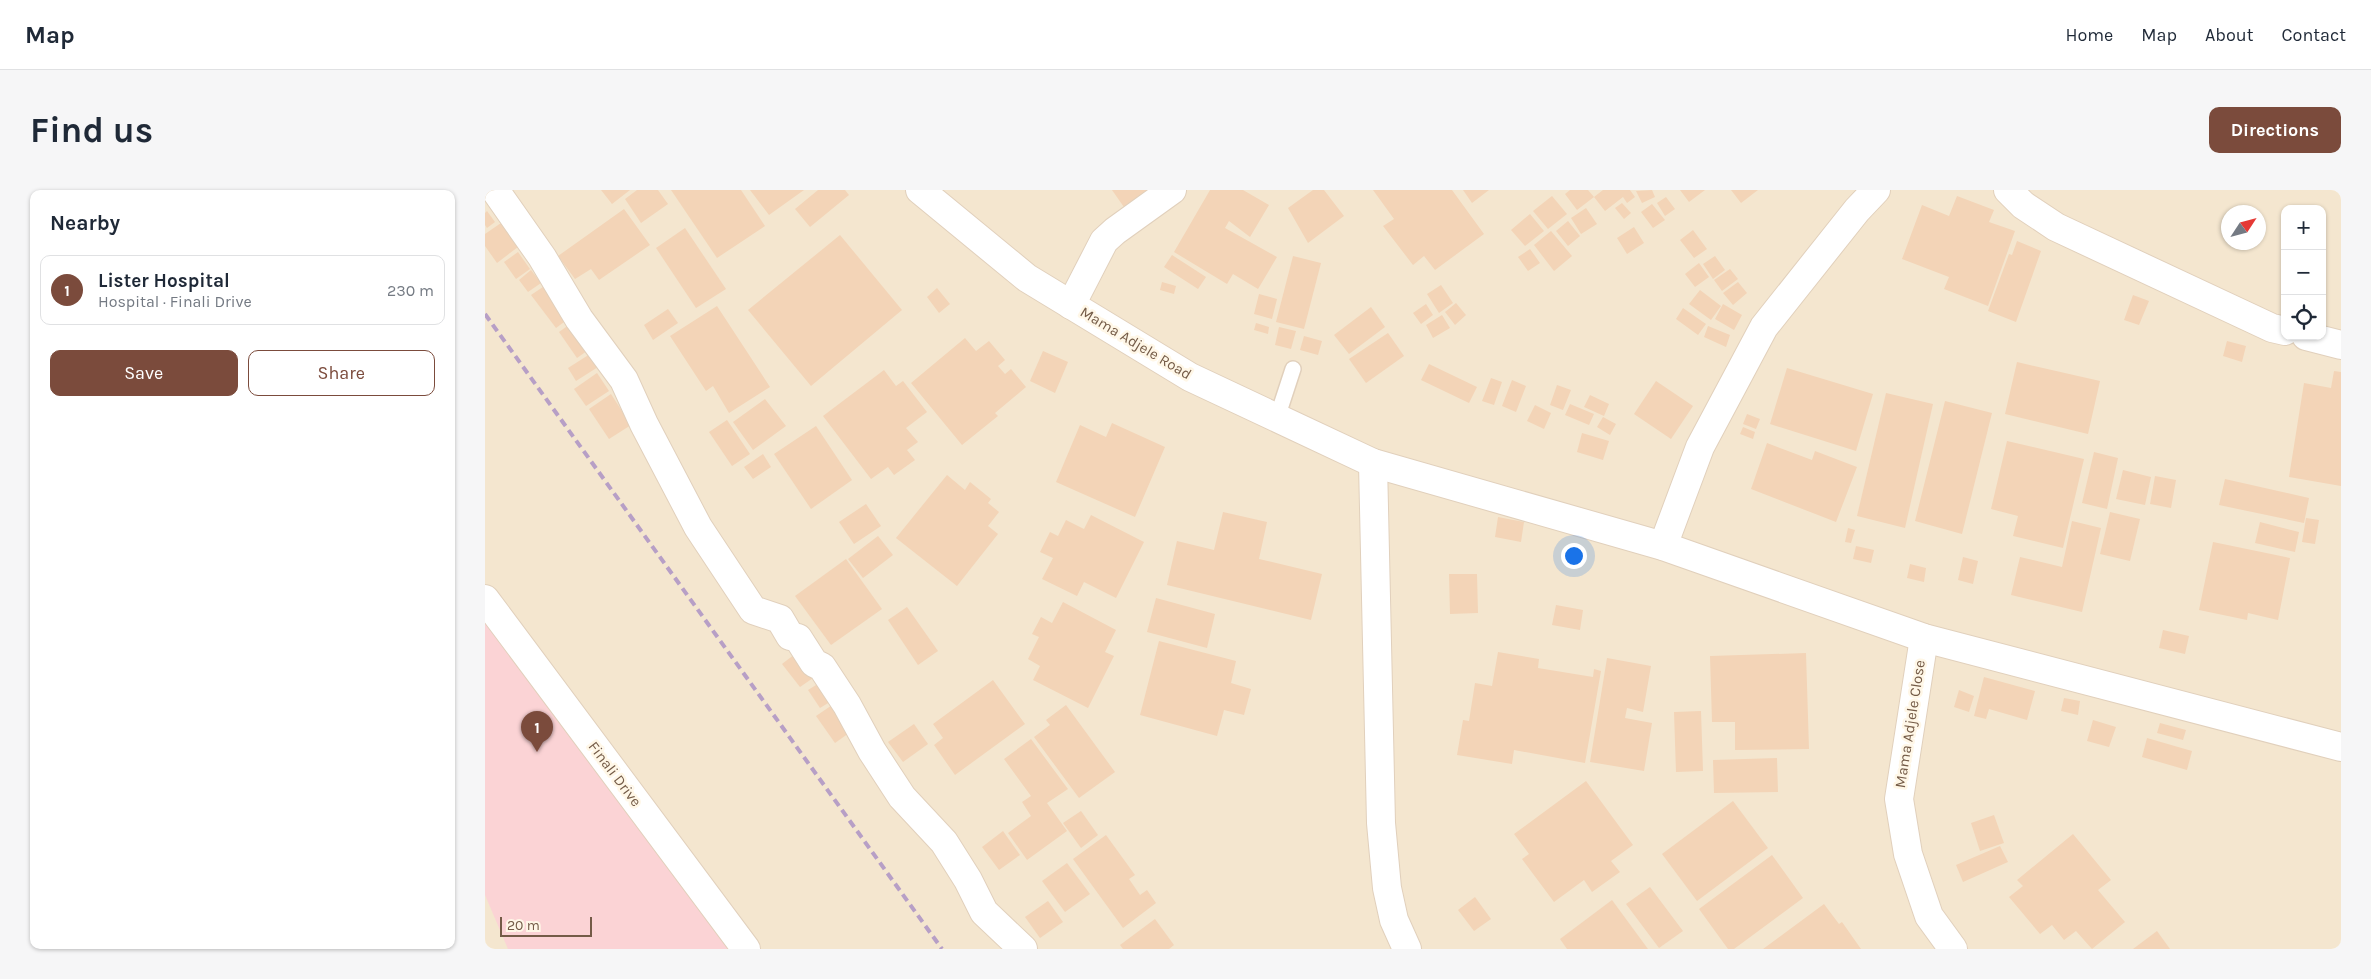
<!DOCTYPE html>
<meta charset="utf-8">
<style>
body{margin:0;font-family:Karla,sans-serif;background:#f6f6f7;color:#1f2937}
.controls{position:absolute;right:15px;top:15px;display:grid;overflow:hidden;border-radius:10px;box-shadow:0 1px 4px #0004}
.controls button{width:45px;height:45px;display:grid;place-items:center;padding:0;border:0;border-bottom:1px solid #e0e1e3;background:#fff;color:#1f2937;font:25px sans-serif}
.compass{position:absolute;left:1736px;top:15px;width:45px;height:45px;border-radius:50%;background:#fff;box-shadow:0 1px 4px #0004;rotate:54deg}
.scale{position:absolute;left:15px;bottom:12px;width:92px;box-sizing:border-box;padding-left:5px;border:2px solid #745b47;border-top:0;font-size:14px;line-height:18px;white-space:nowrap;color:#745b47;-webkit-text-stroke:4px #fff7e7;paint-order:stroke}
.you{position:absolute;left:1088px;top:365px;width:18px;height:18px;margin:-12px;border:4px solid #fff;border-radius:50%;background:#1a73e8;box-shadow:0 0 0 8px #1a73e833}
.badge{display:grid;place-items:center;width:32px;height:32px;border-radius:50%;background:#7b4b3c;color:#fff;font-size:16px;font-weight:700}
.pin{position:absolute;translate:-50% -41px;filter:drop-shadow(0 1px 2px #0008)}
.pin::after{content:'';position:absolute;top:26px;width:18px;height:15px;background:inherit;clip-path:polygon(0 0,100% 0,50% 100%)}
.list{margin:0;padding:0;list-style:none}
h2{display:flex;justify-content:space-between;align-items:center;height:65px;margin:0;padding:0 20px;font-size:21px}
h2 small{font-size:16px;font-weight:400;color:#747a83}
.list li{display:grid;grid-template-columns:32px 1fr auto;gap:15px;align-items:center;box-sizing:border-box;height:70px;margin:0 10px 10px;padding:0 10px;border:1px solid #e0e1e3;border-radius:10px}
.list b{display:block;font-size:19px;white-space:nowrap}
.list p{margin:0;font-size:16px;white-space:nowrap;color:#747a83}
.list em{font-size:16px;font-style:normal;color:#747a83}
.actions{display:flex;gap:10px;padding:15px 20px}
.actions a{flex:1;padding:11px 0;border:1px solid #7b4b3c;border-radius:10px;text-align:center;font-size:18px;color:#7b4b3c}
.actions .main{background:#7b4b3c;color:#fff}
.icon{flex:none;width:28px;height:28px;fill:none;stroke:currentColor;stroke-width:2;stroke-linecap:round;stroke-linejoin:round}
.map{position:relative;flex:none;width:1856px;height:759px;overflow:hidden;border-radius:10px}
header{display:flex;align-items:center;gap:30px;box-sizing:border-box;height:70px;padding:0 25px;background:#fff;border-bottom:1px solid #e0e1e3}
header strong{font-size:24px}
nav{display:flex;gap:28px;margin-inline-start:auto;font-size:18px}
.intro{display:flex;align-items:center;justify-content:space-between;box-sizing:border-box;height:120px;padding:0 30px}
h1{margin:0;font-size:35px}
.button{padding:12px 22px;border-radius:10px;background:#7b4b3c;color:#fff;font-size:18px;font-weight:700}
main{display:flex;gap:30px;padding:0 30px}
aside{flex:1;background:#fff;border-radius:10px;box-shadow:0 1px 4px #0004}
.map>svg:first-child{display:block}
</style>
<header>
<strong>Map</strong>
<nav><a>Home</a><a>Map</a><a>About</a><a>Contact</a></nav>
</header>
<div class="intro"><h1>Find us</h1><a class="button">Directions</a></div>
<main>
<aside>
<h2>Nearby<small></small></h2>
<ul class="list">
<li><span class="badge">1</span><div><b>Lister Hospital</b><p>Hospital · Finali Drive</p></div><em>230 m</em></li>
</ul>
<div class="actions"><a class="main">Save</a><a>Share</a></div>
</aside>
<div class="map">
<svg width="1856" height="759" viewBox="0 0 1856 759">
<rect width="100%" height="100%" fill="#fdf4e0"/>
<path fill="#f4e6cf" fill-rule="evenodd" d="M0,0H1856V759H0ZM1800,19H1837V146H1800ZM1744,22H1774V52H1744Z"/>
<polygon fill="#fbd3d5" points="0,419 249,759 23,759 0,705"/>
<g fill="#f3d4b7">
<polygon points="116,0 145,0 127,14"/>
<polygon points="152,0 173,0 183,14 156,33 140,9"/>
<polygon points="186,0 256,0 280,36 232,68"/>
<polygon points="265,0 319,0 284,25"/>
<polygon points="333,0 360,0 364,5 325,37 310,19"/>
<polygon points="627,0 665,0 641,20"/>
<polygon points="725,0 758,0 784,15 765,47 744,31 740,38 792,67 773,99 748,84 742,94 689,62"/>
<polygon points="828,0 839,0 859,26 823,53 803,18"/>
<polygon points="888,0 967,0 999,44 950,80 939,66 928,75 898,36 909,29"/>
<polygon points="978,0 1004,0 987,13"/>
<polygon points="1085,0 1103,0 1109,7 1092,20 1080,4"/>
<polygon points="1118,0 1145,0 1150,7 1142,13 1138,7 1120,21 1109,7"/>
<polygon points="1167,0 1170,7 1157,13 1151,1"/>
<polygon points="1195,0 1220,0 1204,12"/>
<polygon points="1246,0 1273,0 1256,13"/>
<polygon points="1067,6 1082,24 1063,39 1048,21"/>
<polygon points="1472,6 1509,20 1504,32 1530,41 1503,116 1459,99 1464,87 1417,69 1437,15 1464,26"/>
<polygon points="1181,7 1190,19 1180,26 1172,13"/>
<polygon points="1137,13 1146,23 1139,29 1130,18"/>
<polygon points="1167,14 1180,30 1168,38 1156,22"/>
<polygon points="1101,18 1112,34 1096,44 1086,28"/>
<polygon points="139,19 165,55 114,90 106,79 90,89 73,66"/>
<polygon points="2,21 10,32 2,38 0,35 0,23"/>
<polygon points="1045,24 1059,41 1040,56 1026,40"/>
<polygon points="1083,31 1095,46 1083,56 1071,41"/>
<polygon points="16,33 33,57 12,73 0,56 0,44"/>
<polygon points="1149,37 1159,53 1142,64 1132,48"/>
<polygon points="200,38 241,99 211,118 171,58"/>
<polygon points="1208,40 1222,59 1209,68 1195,50"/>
<polygon points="1066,41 1087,66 1069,81 1049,55"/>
<polygon points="355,45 417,120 326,196 263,120"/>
<polygon points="1532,51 1556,61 1531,132 1503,121 1524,64 1527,65"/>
<polygon points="1045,59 1055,73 1043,81 1033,67"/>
<polygon points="33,62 45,79 31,89 19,72"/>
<polygon points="687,65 721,87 713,99 679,77"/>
<polygon points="808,66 836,73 819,139 791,132"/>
<polygon points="1230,66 1240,80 1228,89 1218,74"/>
<polygon points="1214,73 1224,87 1210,97 1200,84"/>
<polygon points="1245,79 1253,89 1237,101 1229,90"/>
<polygon points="46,80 56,93 43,102 34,90"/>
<polygon points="677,92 691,96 689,104 675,100"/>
<polygon points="1253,92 1262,103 1248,115 1238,103"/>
<polygon points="956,95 968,113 954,123 942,104"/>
<polygon points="58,97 83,129 71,138 46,105"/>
<polygon points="452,98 465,114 454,123 442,107"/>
<polygon points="1215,100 1236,116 1226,130 1204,114"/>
<polygon points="774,104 792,109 787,129 769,124"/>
<polygon points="1648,105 1664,111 1654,135 1639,130"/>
<polygon points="971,113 981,125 970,135 960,122"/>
<polygon points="941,114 948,125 936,134 928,123"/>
<polygon points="1238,114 1257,125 1249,140 1230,129"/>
<polygon points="232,116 285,197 244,223 228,196 221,201 185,146"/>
<polygon points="886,117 900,137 864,164 849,145"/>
<polygon points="1198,118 1221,134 1213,145 1191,129"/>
<polygon points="183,119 193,133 168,150 159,135"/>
<polygon points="957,125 965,138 948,148 941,135"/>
<polygon points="88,132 106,158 92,168 74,142"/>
<polygon points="771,133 784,137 783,144 769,140"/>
<polygon points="1223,136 1245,145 1241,157 1219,147"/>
<polygon points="794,137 811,141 806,159 790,155"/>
<polygon points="903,143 919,166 881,193 864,169"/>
<polygon points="819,146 837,151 833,165 815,160"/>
<polygon points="480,148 491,161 504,151 520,170 513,176 520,184 526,179 541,197 510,223 513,226 477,255 426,193"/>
<polygon points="1742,151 1761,156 1757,172 1738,166"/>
<polygon points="558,161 583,172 570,203 545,191"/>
<polygon points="105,164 113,177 91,191 83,178"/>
<polygon points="1532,172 1615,191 1603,244 1520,224"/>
<polygon points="944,174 992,197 984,213 936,190"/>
<polygon points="1302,178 1388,204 1371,261 1285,234"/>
<polygon points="399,180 411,196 418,191 442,222 421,238 433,252 422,260 430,270 409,285 403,277 386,289 338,226"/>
<polygon points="1849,181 1856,182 1856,296 1804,287 1819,193 1846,198"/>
<polygon points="112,183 124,201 101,216 89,199"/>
<polygon points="1006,188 1017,192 1009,215 997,211"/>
<polygon points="1027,190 1041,196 1031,222 1017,216"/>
<polygon points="1171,191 1208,216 1186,249 1149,224"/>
<polygon points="1072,195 1086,200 1078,220 1065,215"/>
<polygon points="1401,203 1448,214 1420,338 1372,326"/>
<polygon points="126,204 146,235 124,249 104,219"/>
<polygon points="1105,205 1124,214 1119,226 1099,217"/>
<polygon points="280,209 301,236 268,260 248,232"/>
<polygon points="1460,211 1507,223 1477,344 1430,331"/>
<polygon points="1085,214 1109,224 1104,235 1080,225"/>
<polygon points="1050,215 1066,223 1059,239 1042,231"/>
<polygon points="1262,224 1275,229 1271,239 1258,234"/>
<polygon points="1118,227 1131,234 1125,245 1112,237"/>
<polygon points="242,230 265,264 247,276 224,242"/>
<polygon points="627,233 680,257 650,327 571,292 595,235 621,247"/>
<polygon points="331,236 367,290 326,319 289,264"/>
<polygon points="1258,237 1270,242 1268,249 1255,244"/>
<polygon points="1097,243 1124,251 1118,270 1092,262"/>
<polygon points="1522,251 1599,269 1578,358 1528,346 1533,326 1506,319"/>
<polygon points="1282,253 1327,270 1330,261 1372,277 1351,332 1266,299"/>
<polygon points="1609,262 1633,268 1622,319 1597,313"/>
<polygon points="278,264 286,277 268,289 259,277"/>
<polygon points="1638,280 1666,287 1660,315 1631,309"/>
<polygon points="462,285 480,300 485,292 506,309 503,313 514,322 503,336 513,344 472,396 411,348"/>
<polygon points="1670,286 1691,290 1686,318 1665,314"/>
<polygon points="1740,289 1824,308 1819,333 1734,315"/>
<polygon points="381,314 396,336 369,354 354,332"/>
<polygon points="738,322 782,332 774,369 837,384 826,430 682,395 692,351 729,360"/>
<polygon points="1625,322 1655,329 1645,371 1615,364"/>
<polygon points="606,325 659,352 631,408 599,392 592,406 557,389 568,368 555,362 565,342 573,346 581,330 599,339"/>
<polygon points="1013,327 1039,332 1036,352 1010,347"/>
<polygon points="1821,328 1834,330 1830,354 1817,352"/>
<polygon points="1587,331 1616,338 1597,422 1526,405 1535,367 1577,377"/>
<polygon points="1775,332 1814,342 1810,362 1770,353"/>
<polygon points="1363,338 1370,340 1366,353 1360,352"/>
<polygon points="393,346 408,365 378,388 363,369"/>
<polygon points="1728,352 1805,368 1793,430 1763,423 1762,430 1714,420"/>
<polygon points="1371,356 1389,360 1386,373 1368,369"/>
<polygon points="1478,367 1493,371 1488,394 1473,390"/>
<polygon points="361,369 397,419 346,455 310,406"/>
<polygon points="1425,374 1441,378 1439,392 1422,388"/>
<polygon points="964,384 992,384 993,423 965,424"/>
<polygon points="671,408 730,424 722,458 662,442"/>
<polygon points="578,412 631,440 620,462 629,466 603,518 548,490 555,476 543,469 554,447 547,444 556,427 567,433"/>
<polygon points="1071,415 1098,420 1095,440 1067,435"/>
<polygon points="422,417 453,461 433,475 403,430"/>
<polygon points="1678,440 1704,446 1700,464 1674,458"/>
<polygon points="674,451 751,471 746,493 766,499 759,525 739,520 732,546 655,525"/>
<polygon points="1013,462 1054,469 1053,478 1108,487 1109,479 1116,481 1100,573 1029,560 1027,574 972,565 978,530 984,531 990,493 1007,496"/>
<polygon points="1321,463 1324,559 1250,560 1250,532 1227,532 1225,466"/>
<polygon points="310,464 328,488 315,497 297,474"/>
<polygon points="1122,468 1166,476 1158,522 1142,518 1140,528 1167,533 1159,581 1105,572"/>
<polygon points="1499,487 1550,501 1542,530 1504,519 1501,529 1489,526"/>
<polygon points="508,490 540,534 470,585 449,555 458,548 448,534"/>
<polygon points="336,492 348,510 335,518 323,500"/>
<polygon points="1474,500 1489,506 1484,522 1469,517"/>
<polygon points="1579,508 1595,511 1593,525 1576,521"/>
<polygon points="356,509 371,538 350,553 331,526"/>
<polygon points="581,515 630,582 594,608 549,547 565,535 561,530"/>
<polygon points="1216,521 1218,581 1191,582 1189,522"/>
<polygon points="1608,530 1631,537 1624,557 1602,551"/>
<polygon points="1675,533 1701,540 1698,550 1672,543"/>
<polygon points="429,534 443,554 418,572 403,552"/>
<polygon points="1662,548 1707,561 1702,580 1657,567"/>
<polygon points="546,549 583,599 562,613 582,641 542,670 523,643 546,626 537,612 546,606 519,569"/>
<polygon points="1292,568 1293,602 1229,603 1228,570"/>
<polygon points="1101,591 1148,655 1126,671 1135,682 1107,702 1099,690 1069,712 1037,669 1044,664 1029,644"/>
<polygon points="1248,611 1283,658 1212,711 1177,664"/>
<polygon points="596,621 613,645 596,658 578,633"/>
<polygon points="1509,625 1519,653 1495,661 1486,633"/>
<polygon points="518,641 535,665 514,680 497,657"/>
<polygon points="1588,644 1626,690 1613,700 1640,732 1607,759 1591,741 1579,750 1567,735 1555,744 1524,707 1538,696 1532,690"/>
<polygon points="621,645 650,685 644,689 655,705 662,700 671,713 638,738 588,669"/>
<polygon points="1515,656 1523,672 1478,692 1471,675"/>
<polygon points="1287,665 1318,708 1249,759 1243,759 1214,719"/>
<polygon points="582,673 605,704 580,722 557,691"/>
<polygon points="1165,697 1198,741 1174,758 1141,714"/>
<polygon points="990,707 1006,729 989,741 973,720"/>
<polygon points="1127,710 1163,759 1082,759 1075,749"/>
<polygon points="563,711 578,732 555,748 540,727"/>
<polygon points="1339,714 1354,734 1357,732 1376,759 1278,759"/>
<polygon points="670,729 689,755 684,759 638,759 635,755"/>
<polygon points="1672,741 1685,759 1648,759"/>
</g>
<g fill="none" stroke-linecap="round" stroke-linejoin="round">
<g stroke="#e1d0bc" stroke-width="18">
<polyline id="service" points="792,228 808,179"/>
</g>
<g stroke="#e1d0bc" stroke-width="30">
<g id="minor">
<polyline points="10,0 57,67 94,129 139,190 159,234 213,337 268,420 295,429 305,446 313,448 329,473 337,477 362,515 387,561 417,607 459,652 483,690 499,722 538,759"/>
<polyline points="435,0 542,88 705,187 888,273 1178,356 1439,448 1856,557"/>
<polyline points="1523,0 1538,15 1571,37 1787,138 1800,141"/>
<polyline points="586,115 619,51 630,41 687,0"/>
<polyline points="1821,146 1856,155"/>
<polyline points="888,273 896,633 902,698 909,730 922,759"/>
<polyline points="1178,356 1215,257 1279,137 1372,20 1391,0"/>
<polyline points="0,409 261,759"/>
<polyline points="1439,448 1414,609 1423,664 1444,726 1468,759"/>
</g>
</g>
<use href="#service" stroke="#fff" stroke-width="15"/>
<use href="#minor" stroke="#fff" stroke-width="28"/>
<polyline stroke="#b79fc6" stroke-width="4" stroke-dasharray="8 5" stroke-linecap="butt" points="0,124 457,759"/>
</g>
<g text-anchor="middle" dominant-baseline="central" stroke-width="5" stroke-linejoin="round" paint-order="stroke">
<g font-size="15" fill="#745b47" stroke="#fff7e7">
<text transform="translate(651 153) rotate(31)">Mama Adjele Road</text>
<text transform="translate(1425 534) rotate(-81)">Mama Adjele Close</text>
<text transform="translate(130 584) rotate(53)">Finali Drive</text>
</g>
</g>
</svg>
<div class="controls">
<button>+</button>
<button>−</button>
<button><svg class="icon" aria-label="locate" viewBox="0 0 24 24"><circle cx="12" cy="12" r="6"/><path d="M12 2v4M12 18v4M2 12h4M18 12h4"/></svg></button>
</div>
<svg class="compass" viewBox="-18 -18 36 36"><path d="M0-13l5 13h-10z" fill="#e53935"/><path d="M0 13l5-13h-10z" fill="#747a83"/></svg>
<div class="scale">20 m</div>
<div class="you"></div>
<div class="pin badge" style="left:52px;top:562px">1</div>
</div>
</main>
